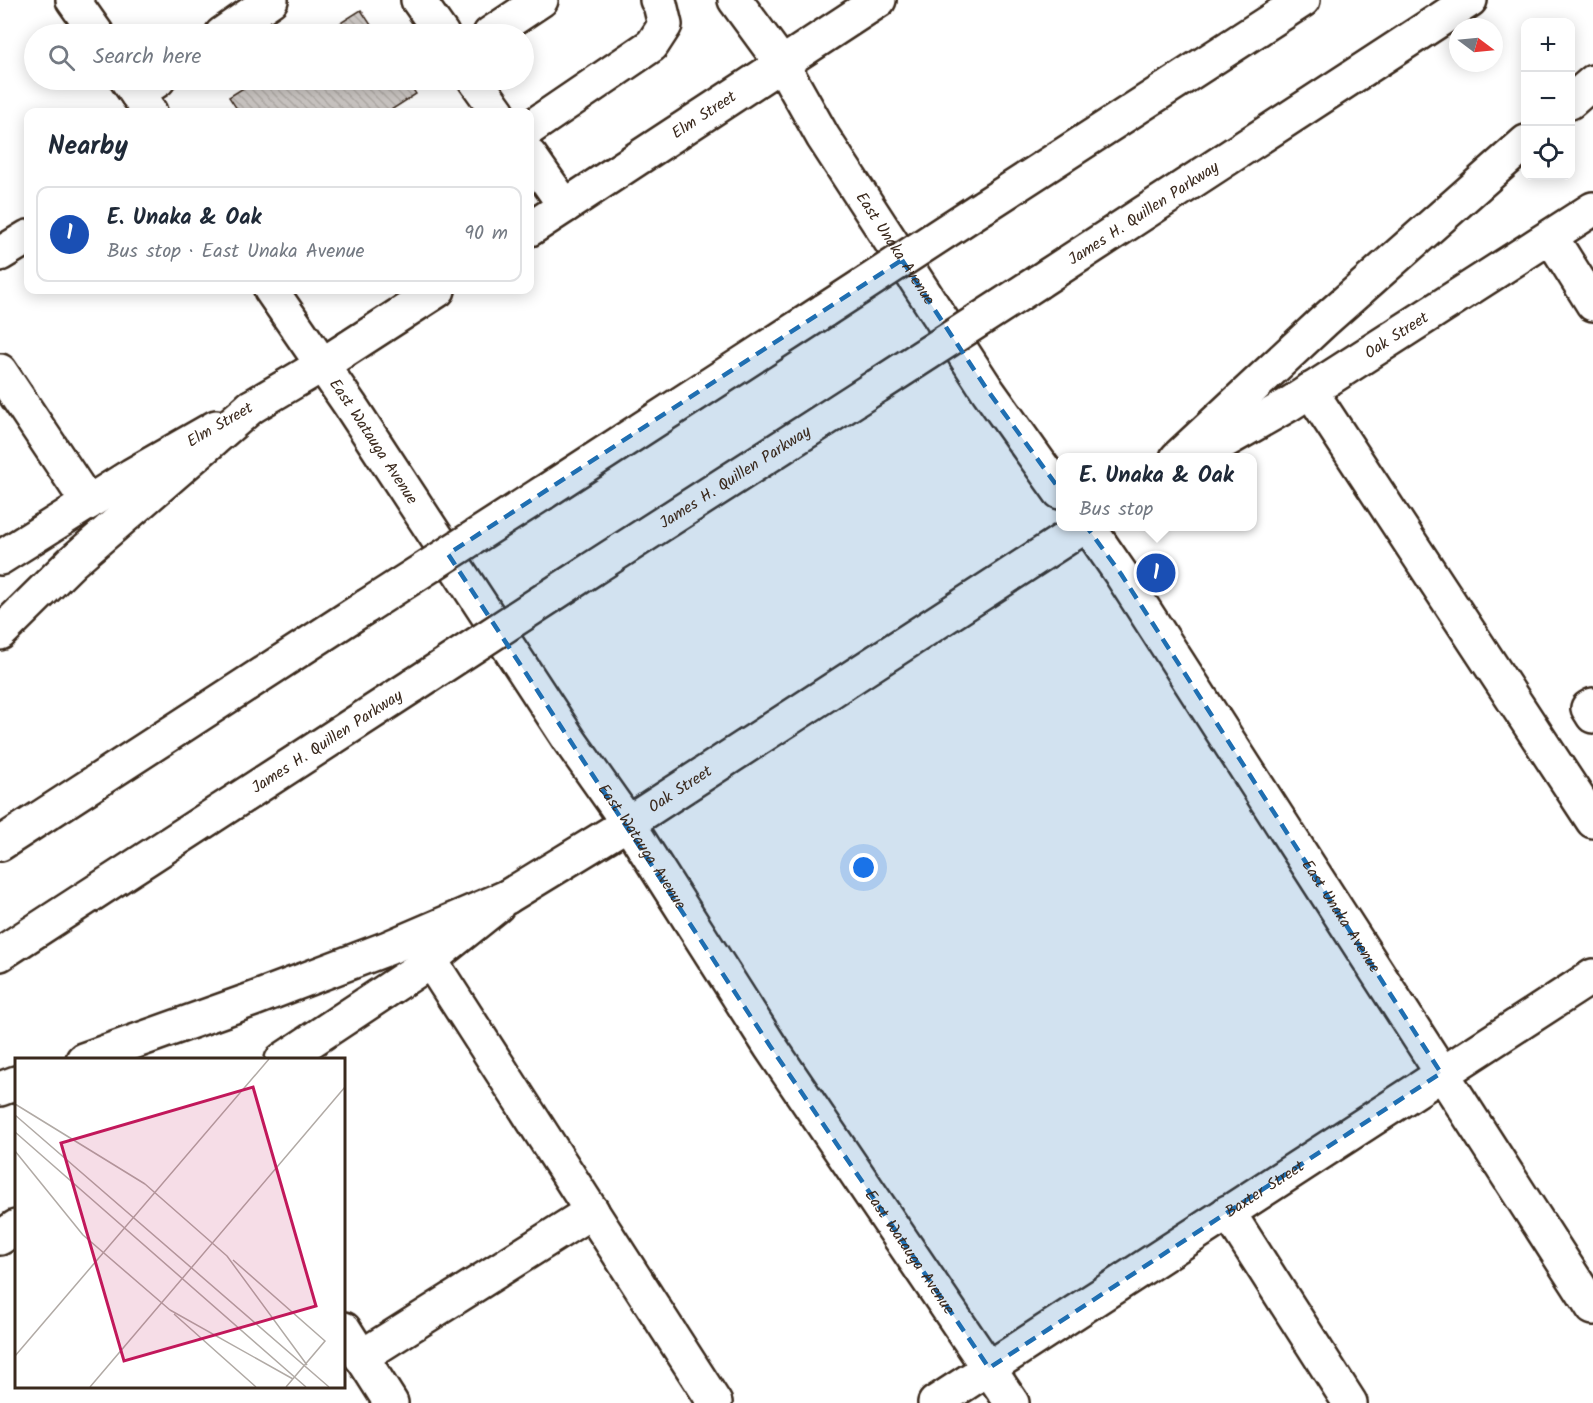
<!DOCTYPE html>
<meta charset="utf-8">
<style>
body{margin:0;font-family:Kalam,sans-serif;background:#f2f2f3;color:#1f2937}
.controls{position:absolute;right:18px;top:18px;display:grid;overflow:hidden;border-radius:12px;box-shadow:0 3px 15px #0003}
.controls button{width:54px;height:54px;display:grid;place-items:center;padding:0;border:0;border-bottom:2px solid #e0e1e3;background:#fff;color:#1f2937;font:30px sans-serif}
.compass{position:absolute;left:1449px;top:18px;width:54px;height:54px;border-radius:50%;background:#fff;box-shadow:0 3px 15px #0003;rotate:106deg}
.you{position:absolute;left:864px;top:868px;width:21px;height:21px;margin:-15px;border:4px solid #fff;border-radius:50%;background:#1a73e8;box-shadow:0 0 0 9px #1a73e833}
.badge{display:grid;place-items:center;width:39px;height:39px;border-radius:50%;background:#1f6fb2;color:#fff;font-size:20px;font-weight:700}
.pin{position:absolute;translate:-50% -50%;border:3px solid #fff;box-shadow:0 2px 6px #0006}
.popup{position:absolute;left:1056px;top:453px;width:201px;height:78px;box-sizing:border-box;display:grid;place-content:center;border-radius:12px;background:#fff;filter:drop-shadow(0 2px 4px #0005);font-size:20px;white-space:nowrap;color:#747a83}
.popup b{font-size:22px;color:#1f2937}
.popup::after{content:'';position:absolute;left:50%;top:100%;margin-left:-12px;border:12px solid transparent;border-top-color:#fff}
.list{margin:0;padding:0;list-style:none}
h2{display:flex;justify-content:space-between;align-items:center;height:78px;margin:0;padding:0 24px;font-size:26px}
h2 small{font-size:20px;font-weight:400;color:#747a83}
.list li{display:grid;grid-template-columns:39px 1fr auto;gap:18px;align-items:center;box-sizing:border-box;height:96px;margin:0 12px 12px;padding:0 12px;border:2px solid #e0e1e3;border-radius:12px}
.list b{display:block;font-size:22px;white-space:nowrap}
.list p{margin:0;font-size:20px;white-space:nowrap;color:#747a83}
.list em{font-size:20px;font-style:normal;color:#747a83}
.icon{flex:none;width:33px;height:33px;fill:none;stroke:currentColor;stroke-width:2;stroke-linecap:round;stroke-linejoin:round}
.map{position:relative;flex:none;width:1593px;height:1403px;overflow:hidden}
.search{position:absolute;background:#fff;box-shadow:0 3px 15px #0003;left:24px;top:24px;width:510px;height:66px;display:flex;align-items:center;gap:15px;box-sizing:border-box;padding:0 21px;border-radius:33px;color:#747a83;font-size:22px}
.panel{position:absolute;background:#fff;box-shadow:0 3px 15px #0003;left:24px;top:108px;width:510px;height:186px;border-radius:12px}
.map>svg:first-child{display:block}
</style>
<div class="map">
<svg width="1593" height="1403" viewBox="0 0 1593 1403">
<defs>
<pattern id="building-back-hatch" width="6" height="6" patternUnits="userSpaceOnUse" patternTransform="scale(1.5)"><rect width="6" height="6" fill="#cfcac7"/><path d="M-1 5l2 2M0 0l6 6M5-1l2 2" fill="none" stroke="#b3aeaa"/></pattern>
</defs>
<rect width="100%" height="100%" fill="#fff"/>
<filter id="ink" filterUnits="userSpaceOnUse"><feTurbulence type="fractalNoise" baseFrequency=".0167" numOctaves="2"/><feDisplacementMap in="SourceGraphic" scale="12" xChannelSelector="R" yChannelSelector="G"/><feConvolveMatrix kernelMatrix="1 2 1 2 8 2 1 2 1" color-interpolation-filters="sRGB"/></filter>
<g filter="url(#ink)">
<g fill="url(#building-back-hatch)" stroke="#3b2a1e" stroke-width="1.5">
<polygon points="361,10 377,34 323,34"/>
<polygon points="256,80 407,80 416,94 388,112 239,112 229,97"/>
</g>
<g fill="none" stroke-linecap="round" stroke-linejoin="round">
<g stroke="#3b2a1e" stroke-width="38">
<g id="minor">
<polyline points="418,0 442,34"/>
<polyline points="222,34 271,0"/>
<polyline points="490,34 541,0"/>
<polyline points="475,80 498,112"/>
<polyline points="137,94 158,80"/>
<polyline points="530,128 652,45 665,25 660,4 657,0"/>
<polyline points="530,156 565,206"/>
<polyline points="1551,237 1593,304"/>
<polyline points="0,254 28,237"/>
<polyline points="0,371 88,503"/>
<polyline points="1310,390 1593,821"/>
<path id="s1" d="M1195,458L1288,405L1593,209"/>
<polyline points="0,558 132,475 216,427"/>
<polyline points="1593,705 1588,708 1593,716"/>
<polyline points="430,960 715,1403"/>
<polyline points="282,1060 416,971 497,906"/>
<polyline points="1228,1212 1350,1403"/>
<polyline points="0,1238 16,1227"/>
<polyline points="344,1329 391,1403"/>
<polyline points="361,1357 592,1211"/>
<path id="s2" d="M935,1403L1593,976"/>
</g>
</g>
<g stroke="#3b2a1e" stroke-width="38">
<g id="major">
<polyline points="73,0 97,34"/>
<path id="s3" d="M735,0L782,64L823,137L988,391L1060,492"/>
<polyline points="127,80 150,112"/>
<path id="s4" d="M530,229L879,0"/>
<path id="s5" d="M271,290L350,405L570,741L628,823L770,1046L1012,1403"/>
<polyline points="251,407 322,365 438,290"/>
<path id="s6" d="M1088,526L1121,574L1593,1308"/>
<path id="s7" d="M507,897L628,823L1085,526"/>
</g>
</g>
<g stroke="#3b2a1e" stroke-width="38">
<g id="highway">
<polyline points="1570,102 1593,82"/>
<polyline points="983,207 1303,0"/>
<path id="s8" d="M1038,282L1470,0"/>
<polyline points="1177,458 1324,321 1526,142"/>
<polyline points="543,493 825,310"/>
<path id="s9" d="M592,569L877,386"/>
<polyline points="0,633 72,562 251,407"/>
<polyline points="0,844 367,606"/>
<path id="s10" d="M0,954L414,685"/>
<polyline points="83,1060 254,999 388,948 507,897"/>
<polyline points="0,1089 16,1083"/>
</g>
</g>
<use href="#minor" stroke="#fff" stroke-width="33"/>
<use href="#major" stroke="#fff" stroke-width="33"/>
<use href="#highway" stroke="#fff" stroke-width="33"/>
<g stroke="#3b2a1e" stroke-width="38" stroke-linecap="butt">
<g id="highway-bridge">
<polyline points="825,310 983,207"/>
<polyline points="877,386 1038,282"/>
<polyline points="367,606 543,493"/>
<polyline points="414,685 592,569"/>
</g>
</g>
<use href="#highway-bridge" stroke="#fff" stroke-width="33"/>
</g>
</g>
<path fill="#1f6fb2" fill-opacity="0.2" stroke="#1f6fb2" stroke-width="4.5" stroke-dasharray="12 8" stroke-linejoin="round" d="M902,260L988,391L1121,574L1441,1073L989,1368L770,1046L448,554Z"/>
<g text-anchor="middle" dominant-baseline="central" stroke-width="5" stroke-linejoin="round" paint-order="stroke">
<g font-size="16" fill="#3b2a1e" stroke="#fff">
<text stroke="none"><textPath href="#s4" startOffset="208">Elm Street</textPath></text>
<text stroke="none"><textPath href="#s8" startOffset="126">James H. Quillen Parkway</textPath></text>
<text stroke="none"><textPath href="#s3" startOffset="296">East Unaka Avenue</textPath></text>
<text stroke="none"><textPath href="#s1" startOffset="236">Oak Street</textPath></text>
<text transform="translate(220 425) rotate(-30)">Elm Street</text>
<text stroke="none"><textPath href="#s5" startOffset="183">East Watauga Avenue</textPath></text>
<text stroke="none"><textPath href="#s9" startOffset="170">James H. Quillen Parkway</textPath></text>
<text stroke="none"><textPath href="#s10" startOffset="390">James H. Quillen Parkway</textPath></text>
<text stroke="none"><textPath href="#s7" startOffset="204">Oak Street</textPath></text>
<text stroke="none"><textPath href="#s5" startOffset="669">East Watauga Avenue</textPath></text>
<text stroke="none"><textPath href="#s6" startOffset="465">East Unaka Avenue</textPath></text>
<text stroke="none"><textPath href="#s2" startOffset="393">Baxter Street</textPath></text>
<text stroke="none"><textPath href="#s5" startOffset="1155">East Watauga Avenue</textPath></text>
</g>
</g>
<g transform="translate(15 1058)">
<rect width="330" height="330" fill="#fff"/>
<path fill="none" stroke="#b1aaa5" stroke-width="1.5" d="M0,46L130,126M0,57L314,329M0,74L291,329M0,93L68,177M130,126L212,198M68,177L155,252M212,198L292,307M218,202L310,283L271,329M155,252L278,321M159,256L241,329M0,298L254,1M75,329L330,29"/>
<path fill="#c2185b" fill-opacity="0.15" stroke="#c2185b" stroke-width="3" d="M238,29L301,248L109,303L46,85Z"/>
<rect width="330" height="330" fill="none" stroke="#3b2a1e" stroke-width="3"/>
</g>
</svg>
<div class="controls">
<button>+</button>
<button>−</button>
<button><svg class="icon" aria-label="locate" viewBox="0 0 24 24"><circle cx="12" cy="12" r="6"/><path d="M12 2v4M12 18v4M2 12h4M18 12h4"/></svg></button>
</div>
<svg class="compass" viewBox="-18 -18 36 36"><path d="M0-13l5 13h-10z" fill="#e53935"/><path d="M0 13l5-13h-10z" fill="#747a83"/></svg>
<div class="you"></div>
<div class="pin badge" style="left:1156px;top:573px;background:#1a4fb4">1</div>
<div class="popup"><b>E. Unaka &amp; Oak</b>Bus stop</div>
<div class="search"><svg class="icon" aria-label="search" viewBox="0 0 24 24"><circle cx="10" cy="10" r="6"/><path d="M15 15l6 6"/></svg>Search here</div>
<section class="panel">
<h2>Nearby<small></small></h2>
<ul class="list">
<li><span class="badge" style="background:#1a4fb4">1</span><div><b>E. Unaka &amp; Oak</b><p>Bus stop · East Unaka Avenue</p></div><em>90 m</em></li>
</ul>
</section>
</div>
